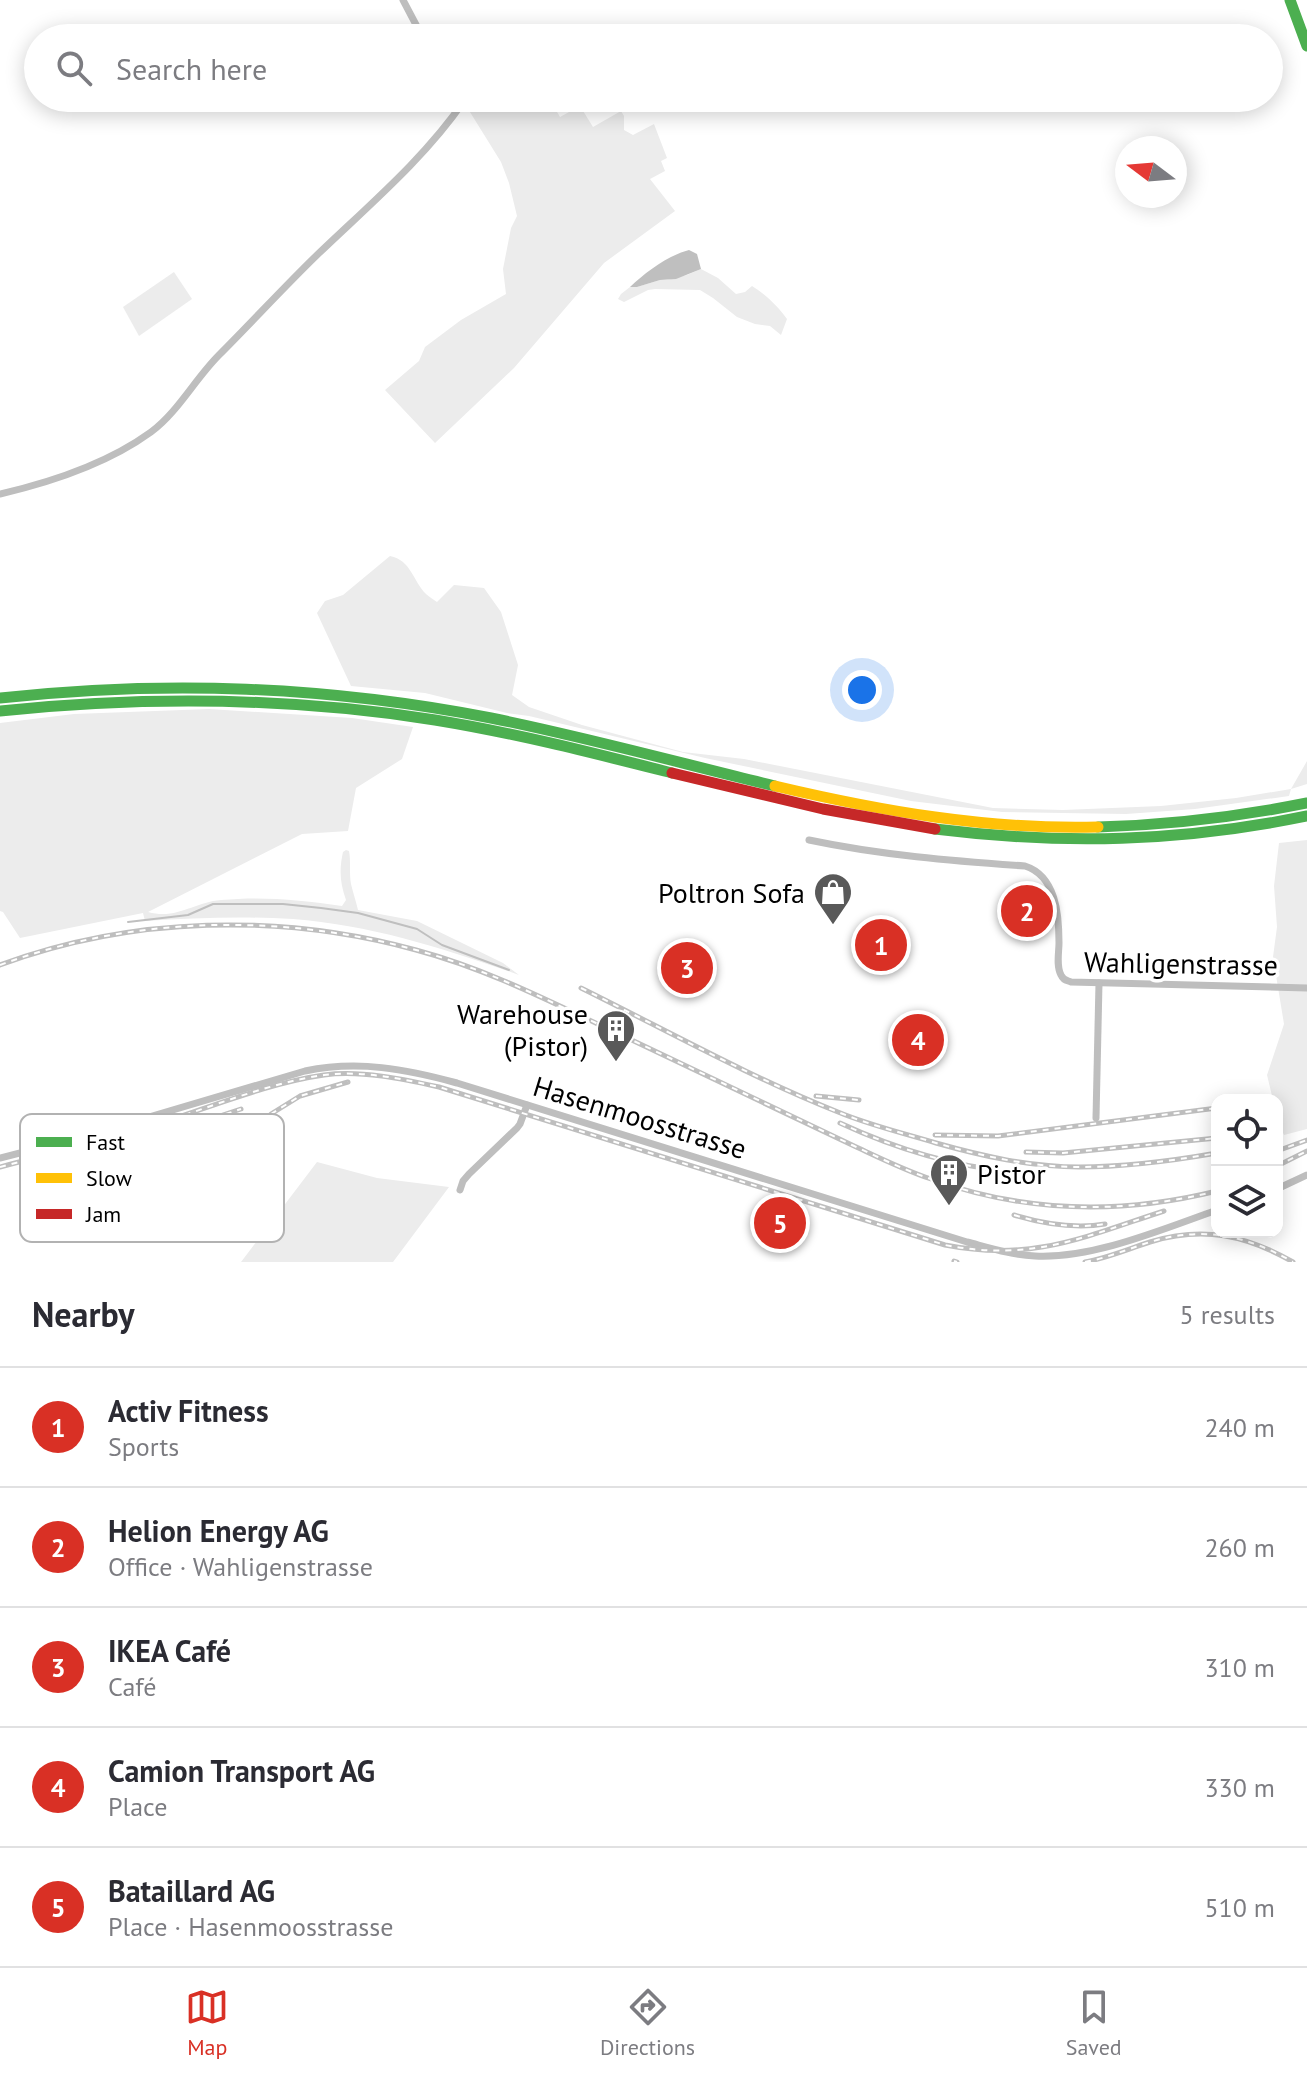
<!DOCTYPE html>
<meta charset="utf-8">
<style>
body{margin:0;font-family:"PT Sans",sans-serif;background:#f7f7f7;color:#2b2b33}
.controls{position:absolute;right:24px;bottom:24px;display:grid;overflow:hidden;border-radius:16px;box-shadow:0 4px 20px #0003}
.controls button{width:72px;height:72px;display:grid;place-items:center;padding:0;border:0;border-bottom:2px solid #e1e1e2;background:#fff;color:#2b2b33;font:40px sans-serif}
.compass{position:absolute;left:1115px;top:136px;width:72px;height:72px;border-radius:50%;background:#fff;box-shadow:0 4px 20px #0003;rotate:286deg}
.you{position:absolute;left:862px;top:690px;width:28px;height:28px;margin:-20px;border:6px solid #fff;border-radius:50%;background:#1a73e8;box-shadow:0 0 0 12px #1a73e833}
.badge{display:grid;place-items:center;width:52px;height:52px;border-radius:50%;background:#d93025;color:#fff;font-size:26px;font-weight:700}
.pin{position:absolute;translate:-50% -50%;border:4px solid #fff;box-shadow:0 2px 8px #0006}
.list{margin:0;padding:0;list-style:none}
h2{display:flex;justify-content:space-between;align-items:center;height:104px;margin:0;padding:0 32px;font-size:34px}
h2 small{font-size:26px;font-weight:400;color:#7c7c81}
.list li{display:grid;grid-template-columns:52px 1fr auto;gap:24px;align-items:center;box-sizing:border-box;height:120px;padding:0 32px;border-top:2px solid #e1e1e2}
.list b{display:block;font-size:30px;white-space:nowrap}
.list p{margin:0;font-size:26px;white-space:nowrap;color:#7c7c81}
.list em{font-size:26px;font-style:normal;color:#7c7c81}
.icon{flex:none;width:44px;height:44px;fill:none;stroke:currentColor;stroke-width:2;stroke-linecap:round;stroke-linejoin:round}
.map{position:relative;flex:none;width:1307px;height:1262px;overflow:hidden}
.search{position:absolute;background:#fff;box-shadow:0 4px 20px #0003;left:24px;right:24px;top:24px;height:88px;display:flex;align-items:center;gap:20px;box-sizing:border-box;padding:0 28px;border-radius:44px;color:#7c7c81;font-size:30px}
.sheet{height:704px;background:#fff}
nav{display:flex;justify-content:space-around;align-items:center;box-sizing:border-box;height:112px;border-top:2px solid #e1e1e2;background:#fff;font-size:22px;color:#7c7c81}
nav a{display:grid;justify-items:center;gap:4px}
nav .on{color:#d93025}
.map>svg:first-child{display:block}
</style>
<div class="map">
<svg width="1307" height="1262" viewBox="0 0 1307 1262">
<rect width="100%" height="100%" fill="#fff"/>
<g fill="#ececec">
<polygon points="471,98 549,98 560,117 580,106 593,127 621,111 624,116 624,130 633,135 654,124 667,158 661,161 665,171 650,179 675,211 604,263 514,368 435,443 385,390 419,361 425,347 461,320 506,294 503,269 511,228 517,216 509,183 501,162 465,104"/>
<path d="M701,269L718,278L736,294L745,292L752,286C765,294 778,306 787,319L781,335L770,326L755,324L737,317L713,298L700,290L655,289L648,290L624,302L618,299L621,294L630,287H637L660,280H667L687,275Z"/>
<polygon points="174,272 192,299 139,336 123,307"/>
<path d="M390,556C411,560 413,581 426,594C429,597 433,599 437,602L454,585L484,588L501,612L518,665L512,695L529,707L582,725L683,752L744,759L993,808L1063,810L1161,806L1236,798L1291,789L1307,761V784L1291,789L1289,796L1195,809L1126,814L1002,812L911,801L705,758L529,716L507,713L425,693L351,686L317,613L325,601L343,595Z"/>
<path d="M209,709L352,718L413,727L402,759L356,788L348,831L302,834L148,912C177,920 194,902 221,900C262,896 302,900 342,906L346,900C340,883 339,870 343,852L346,850L349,851C351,861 349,873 351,884C353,893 356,901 358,910L417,921L503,963L519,975C446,949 371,925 293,919C243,916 194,918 145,921L143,913L20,938L3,912L0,911V723L74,714Z"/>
<polygon points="1307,840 1307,1129 1284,1135 1277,1120 1277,1100 1273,1100 1267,1075 1284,1024 1273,957 1277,927 1274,886 1279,843"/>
<polygon points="317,1162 377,1178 449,1187 393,1262 241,1262"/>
</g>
<path fill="#bfbfbf" d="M689,250L697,254L701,269L676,279L660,280L637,287H630C646,272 667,256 689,250Z"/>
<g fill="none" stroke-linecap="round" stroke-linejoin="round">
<polyline stroke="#bfbfbf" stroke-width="2" points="128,922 188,915 213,904 283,904 321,908 358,913 417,929 442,945 509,970"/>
<g stroke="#bebebe" stroke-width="7">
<polyline points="403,0 423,38"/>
<path d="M0,494C52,482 107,464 151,432C178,412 195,379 219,355C252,322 284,287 317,255C368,206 424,159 464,101L462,98"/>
<path d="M809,840C880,855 953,861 1025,866C1056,876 1059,914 1059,943C1059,952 1056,966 1061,975C1063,980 1066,980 1071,982L1307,988"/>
<polyline points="1096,1118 1099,983"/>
<path d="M0,1158L78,1138L305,1071C358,1060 406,1069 457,1083L967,1242C990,1248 1012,1255 1035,1256C1093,1259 1163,1229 1217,1210"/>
<polyline points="1277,1189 1307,1175"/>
<polyline points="460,1190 463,1181 469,1174 517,1128 520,1124 527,1105"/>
</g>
<g stroke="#4caf50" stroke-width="11">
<polyline points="1290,0 1307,46"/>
<path d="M0,698C167,680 326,686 491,718C586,737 680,763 775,786"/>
<path d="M0,711C146,696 290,697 435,720C515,733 593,753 672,773"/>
<path d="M1098,827C1169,825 1237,817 1307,803"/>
<path d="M935,829C1064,845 1180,842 1307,816"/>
</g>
<path stroke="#ffc107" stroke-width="11" d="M775,786C881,811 988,830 1098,827"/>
<polyline stroke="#c62828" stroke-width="11" points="672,773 823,809 935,829"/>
<g stroke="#bebebe" stroke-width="5">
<g id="rail">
<path d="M0,965C132,916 281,913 416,950C487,969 551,1002 617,1033C695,1070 773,1107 852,1145C878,1157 904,1170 931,1179C1025,1213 1120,1215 1217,1191"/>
<path d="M581,988C666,1030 750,1077 838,1112C869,1125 903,1133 936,1143C982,1156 1030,1167 1079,1167C1125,1167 1171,1161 1217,1153"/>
<polyline points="816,1096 859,1100"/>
<polyline points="271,1114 300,1096 348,1082"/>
<path d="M840,1123C894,1148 952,1166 1012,1172"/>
<polyline points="935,1135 998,1136 1217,1108"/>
<polyline points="1277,1151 1307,1140"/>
<polyline points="1026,1152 1063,1153 1217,1138"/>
<polyline points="1277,1166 1307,1151"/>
<path d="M0,1167C49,1154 99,1142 148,1127C204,1110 267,1083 324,1075C361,1070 403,1079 439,1087L945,1245C1032,1262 1084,1237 1164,1211"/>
<polyline points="32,1178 241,1109"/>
<path d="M1014,1215C1044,1224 1074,1229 1105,1224"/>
<polyline points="954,1261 957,1262"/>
<path d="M1085,1262C1107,1258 1128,1249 1150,1242C1203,1226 1246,1235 1293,1262"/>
</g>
</g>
<use href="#rail" stroke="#fff" stroke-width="2" stroke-dasharray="6" stroke-linecap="butt"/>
</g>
<defs>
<g id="shop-pin" transform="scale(2)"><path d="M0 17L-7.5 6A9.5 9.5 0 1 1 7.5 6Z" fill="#595959" stroke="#fff"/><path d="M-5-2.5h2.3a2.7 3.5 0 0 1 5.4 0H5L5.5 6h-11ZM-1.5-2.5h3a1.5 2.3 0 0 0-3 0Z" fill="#fff"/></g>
<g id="building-pin" transform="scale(2)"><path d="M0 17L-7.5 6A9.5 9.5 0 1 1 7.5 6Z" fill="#595959" stroke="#fff"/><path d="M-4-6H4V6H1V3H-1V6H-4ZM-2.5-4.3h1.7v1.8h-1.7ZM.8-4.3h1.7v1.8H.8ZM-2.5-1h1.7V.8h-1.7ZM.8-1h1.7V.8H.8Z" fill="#fff"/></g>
</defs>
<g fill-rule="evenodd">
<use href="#shop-pin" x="833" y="892"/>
<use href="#building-pin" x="616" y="1029"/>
<use href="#building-pin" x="949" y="1173"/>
</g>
<g text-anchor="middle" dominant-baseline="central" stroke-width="7" stroke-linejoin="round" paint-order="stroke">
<g font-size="28" fill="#000" stroke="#fff" text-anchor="end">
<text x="805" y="892">Poltron Sofa</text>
<text x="588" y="1013">Warehouse<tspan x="588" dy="32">(Pistor)</tspan></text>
<text x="977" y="1173" text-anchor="start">Pistor</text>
</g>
<g font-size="28" fill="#000" stroke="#fff">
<text transform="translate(1181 963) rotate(1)">Wahligenstrasse</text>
<text transform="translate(640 1117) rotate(17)">Hasenmoosstrasse</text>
</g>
</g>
<rect x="20" y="1114" width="264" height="128" rx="12" fill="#fff" stroke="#b2b2b2" stroke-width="2"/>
<rect x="36" y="1137" width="36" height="10" fill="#4caf50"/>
<rect x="36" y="1173" width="36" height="10" fill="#ffc107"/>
<rect x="36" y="1209" width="36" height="10" fill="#c62828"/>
<g font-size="22" fill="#000">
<text x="86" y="1150">Fast</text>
<text x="86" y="1186">Slow</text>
<text x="86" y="1222">Jam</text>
</g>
</svg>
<div class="controls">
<button><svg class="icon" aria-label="locate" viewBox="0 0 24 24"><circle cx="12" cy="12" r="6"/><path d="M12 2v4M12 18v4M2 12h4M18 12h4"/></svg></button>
<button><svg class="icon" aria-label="layers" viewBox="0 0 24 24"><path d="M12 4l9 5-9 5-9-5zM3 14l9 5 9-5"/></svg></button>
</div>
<svg class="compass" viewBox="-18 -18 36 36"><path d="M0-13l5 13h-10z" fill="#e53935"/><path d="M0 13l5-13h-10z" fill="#7c7c81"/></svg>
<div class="you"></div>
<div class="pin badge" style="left:881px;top:945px">1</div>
<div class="pin badge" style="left:1027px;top:911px">2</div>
<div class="pin badge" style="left:687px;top:968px">3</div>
<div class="pin badge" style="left:918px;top:1040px">4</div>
<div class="pin badge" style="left:780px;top:1223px">5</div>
<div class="search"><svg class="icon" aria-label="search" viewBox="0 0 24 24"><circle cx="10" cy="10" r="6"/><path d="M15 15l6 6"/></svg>Search here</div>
</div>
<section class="sheet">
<h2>Nearby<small>5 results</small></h2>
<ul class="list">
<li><span class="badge">1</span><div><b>Activ Fitness</b><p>Sports</p></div><em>240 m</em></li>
<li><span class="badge">2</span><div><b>Helion Energy AG</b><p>Office · Wahligenstrasse</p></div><em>260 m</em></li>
<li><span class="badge">3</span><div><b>IKEA Café</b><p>Café</p></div><em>310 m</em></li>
<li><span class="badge">4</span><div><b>Camion Transport AG</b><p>Place</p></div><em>330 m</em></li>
<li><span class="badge">5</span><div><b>Bataillard AG</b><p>Place · Hasenmoosstrasse</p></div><em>510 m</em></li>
</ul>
</section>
<nav>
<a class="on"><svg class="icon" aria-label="map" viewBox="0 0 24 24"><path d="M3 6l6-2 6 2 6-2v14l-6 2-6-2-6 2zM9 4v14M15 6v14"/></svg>Map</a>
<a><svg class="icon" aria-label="directions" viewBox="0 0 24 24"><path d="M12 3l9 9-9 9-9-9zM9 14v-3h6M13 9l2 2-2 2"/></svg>Directions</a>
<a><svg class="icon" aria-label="saved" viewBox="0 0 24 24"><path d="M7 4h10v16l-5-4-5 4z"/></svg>Saved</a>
</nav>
